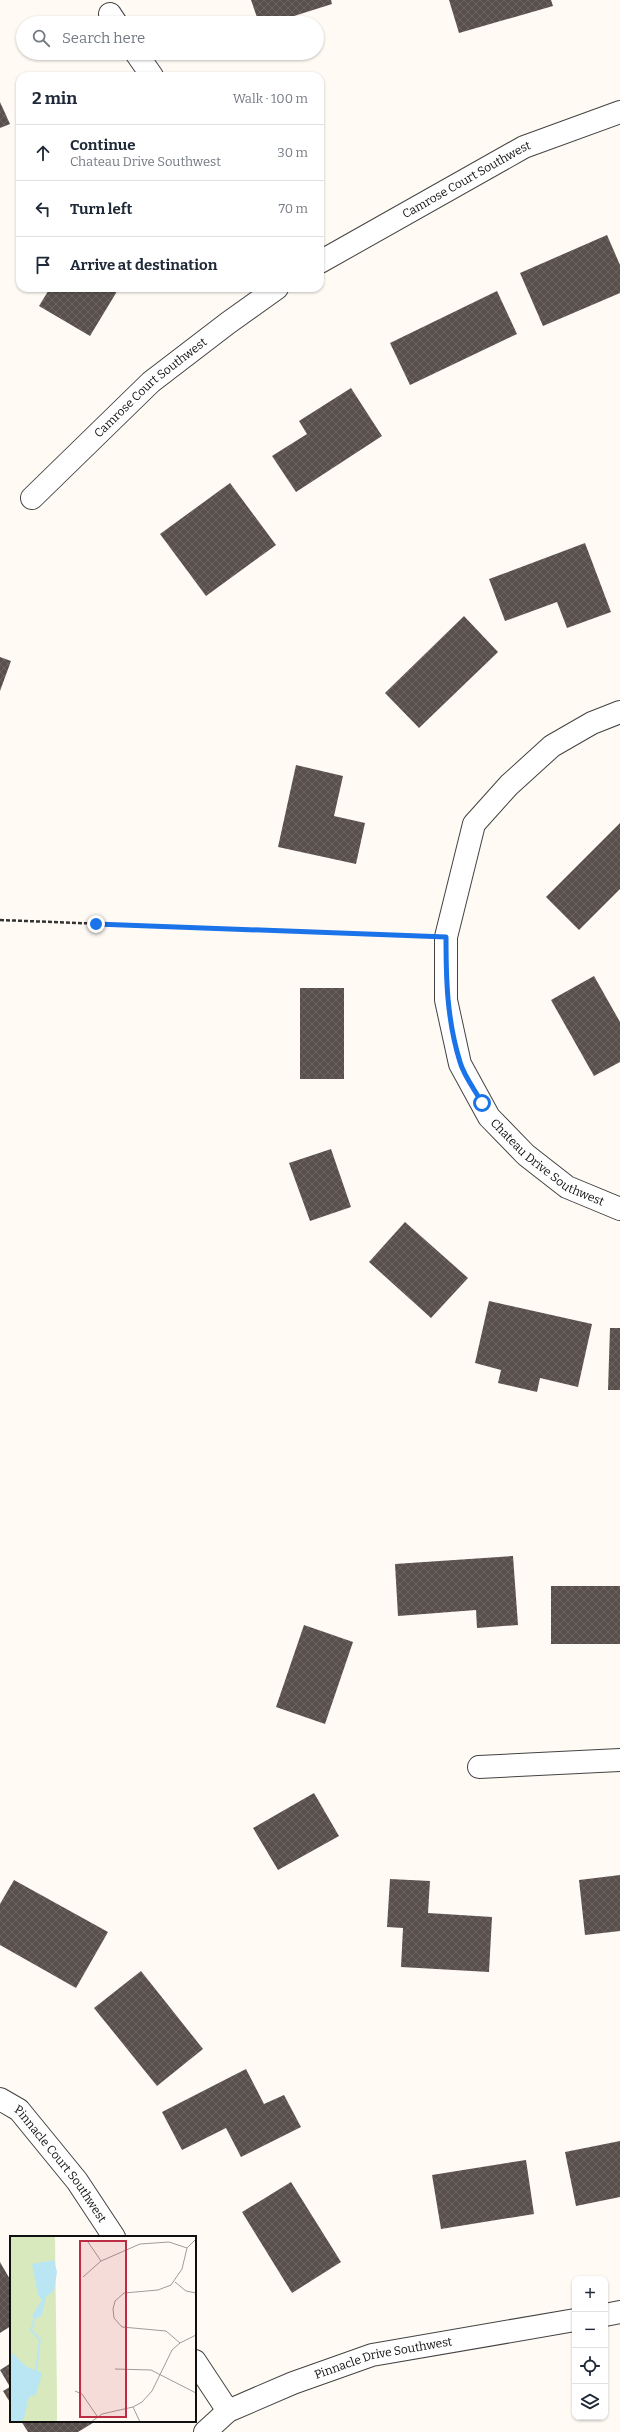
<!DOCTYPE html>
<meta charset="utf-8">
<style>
body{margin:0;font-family:Bitter,serif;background:#f6f6f7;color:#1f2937}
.controls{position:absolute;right:12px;bottom:12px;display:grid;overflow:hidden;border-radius:8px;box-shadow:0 1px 3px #0004}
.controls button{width:36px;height:36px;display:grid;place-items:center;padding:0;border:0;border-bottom:1px solid #e0e1e3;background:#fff;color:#1f2937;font:20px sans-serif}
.stop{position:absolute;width:12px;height:12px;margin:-9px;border:3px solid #1a73e8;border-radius:50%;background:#fff}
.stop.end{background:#1a73e8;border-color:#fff;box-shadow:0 1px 4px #0008}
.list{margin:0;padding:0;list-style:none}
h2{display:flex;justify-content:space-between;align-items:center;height:52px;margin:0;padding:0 16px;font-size:17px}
h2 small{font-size:13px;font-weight:400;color:#747a83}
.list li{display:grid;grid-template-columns:26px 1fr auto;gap:12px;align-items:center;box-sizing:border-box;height:56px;padding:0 16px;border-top:1px solid #e0e1e3}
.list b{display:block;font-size:15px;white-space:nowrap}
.list p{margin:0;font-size:13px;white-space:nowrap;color:#747a83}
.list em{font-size:13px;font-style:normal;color:#747a83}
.icon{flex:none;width:22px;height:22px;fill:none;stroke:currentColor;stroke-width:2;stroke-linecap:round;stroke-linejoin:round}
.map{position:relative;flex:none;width:620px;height:2432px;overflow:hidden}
.search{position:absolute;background:#fff;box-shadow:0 1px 3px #0004;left:16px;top:16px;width:308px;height:44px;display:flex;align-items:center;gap:10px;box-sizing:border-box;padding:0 14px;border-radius:22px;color:#747a83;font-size:15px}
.panel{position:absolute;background:#fff;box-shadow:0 1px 3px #0004;left:16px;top:72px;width:308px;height:220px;border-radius:12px}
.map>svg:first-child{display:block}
</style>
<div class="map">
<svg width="620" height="2432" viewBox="0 0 620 2432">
<defs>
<pattern id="building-cross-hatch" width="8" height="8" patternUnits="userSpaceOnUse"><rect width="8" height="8" fill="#59504d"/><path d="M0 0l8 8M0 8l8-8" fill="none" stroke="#6c6562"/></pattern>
</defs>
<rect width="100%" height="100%" fill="#fffbf4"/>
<g fill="url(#building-cross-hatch)">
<polygon points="251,0 331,0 332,4 272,23 259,23"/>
<polygon points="449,0 551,0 553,6 459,33"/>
<polygon points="0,102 10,124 0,128"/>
<polygon points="607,235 620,265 620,293 543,326 520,273"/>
<polygon points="50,288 119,288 90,336 39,306"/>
<polygon points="497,291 517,334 410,385 390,343"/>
<polygon points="351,388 382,436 296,492 272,456 307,434 299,421"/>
<polygon points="230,483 276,545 206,596 160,534"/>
<polygon points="585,543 611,612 567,628 557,602 505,621 489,579"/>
<polygon points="464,616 498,652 419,728 385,693"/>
<polygon points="0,657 11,661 0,691"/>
<polygon points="296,765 343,776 334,816 365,823 356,864 278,847"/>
<polygon points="620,823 620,889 579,930 546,897"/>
<polygon points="594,976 620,1022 620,1062 594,1076 551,1000"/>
<rect x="300" y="988" width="44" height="91"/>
<polygon points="331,1149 351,1207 310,1221 289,1163"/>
<polygon points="405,1222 468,1278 431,1318 369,1262"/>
<polygon points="489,1301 592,1324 578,1387 540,1378 537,1392 498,1383 501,1370 475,1363"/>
<polygon points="610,1328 620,1328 620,1390 608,1390"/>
<polygon points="513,1556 518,1625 477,1628 476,1610 398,1616 395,1564"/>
<rect x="551" y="1586" width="69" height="58"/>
<polygon points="304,1625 353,1642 325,1724 276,1707"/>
<polygon points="314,1793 339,1836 278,1870 253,1828"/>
<polygon points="620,1875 620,1931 585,1935 579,1880"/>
<polygon points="390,1879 430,1881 428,1913 492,1917 489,1972 401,1967 403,1928 387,1927"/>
<polygon points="14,1880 108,1932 76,1988 0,1945 0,1904"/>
<polygon points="141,1971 203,2049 157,2086 94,2008"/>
<polygon points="246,2069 264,2104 284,2095 301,2127 241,2157 226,2128 182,2150 162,2112"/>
<polygon points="620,2141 620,2197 576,2206 565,2152"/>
<polygon points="526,2160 534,2214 441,2229 432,2175"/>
<polygon points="291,2182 341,2262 292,2293 242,2212"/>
<polygon points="0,2262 11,2281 11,2326 0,2333"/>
<polygon points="11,2363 11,2404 3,2391 10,2387 0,2370"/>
<polygon points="21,2421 96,2421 78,2432 28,2432"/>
</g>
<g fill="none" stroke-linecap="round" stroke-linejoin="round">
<g stroke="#434343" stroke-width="24">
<g id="minor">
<polyline points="110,14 116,23"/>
<polyline points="136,53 152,76"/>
<path id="s1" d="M320,262L524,147L620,112"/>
<path id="s2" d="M32,498L151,382L228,323L277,288"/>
<path id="s3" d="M620,712L592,723L552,746L509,785L474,824L446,937V1000L460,1064L489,1117L526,1155L567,1187L620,1209"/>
<polyline points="479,1767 620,1760"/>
<path id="s4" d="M0,2099L19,2110L77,2181L114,2237"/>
<polyline points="605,2315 620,2312"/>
<polyline points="195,2361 228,2411"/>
<path id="s5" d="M205,2432L228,2411L293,2383L372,2355L575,2320"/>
</g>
</g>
<polyline stroke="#323232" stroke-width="2.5" stroke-dasharray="4 2" stroke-linecap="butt" points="0,920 417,936"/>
<use href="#minor" stroke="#fff" stroke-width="22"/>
</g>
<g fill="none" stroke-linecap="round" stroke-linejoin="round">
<path stroke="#1a73e8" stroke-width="5" d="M96,924L446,937C446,980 447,1020 460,1062C464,1076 475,1090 482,1103"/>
</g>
<g text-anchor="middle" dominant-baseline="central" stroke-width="4" stroke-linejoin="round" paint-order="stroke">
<g font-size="12" fill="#101010" stroke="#fff">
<text stroke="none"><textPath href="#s1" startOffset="168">Camrose Court Southwest</textPath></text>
<text stroke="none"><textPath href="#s2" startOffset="162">Camrose Court Southwest</textPath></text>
<text stroke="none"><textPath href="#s3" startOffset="567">Chateau Drive Southwest</textPath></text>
<text stroke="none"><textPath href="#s4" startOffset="90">Pinnacle Court Southwest</textPath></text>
<text stroke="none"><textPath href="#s5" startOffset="196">Pinnacle Drive Southwest</textPath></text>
</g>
</g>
<g transform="translate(10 2236)">
<rect width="186" height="186" fill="#fffbf4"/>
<path d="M0,162H47V186H0Z" fill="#d9e9be"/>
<path d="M0,0H45L47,162H0Z" fill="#d9e9be"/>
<path d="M44,24L47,36L44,55L36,61L32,79L24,84L22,80L32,64L28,59L22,28ZM0,115L17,131L32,137L26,159L19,161L14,182L10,186H0Z" fill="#bae6f4"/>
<path fill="none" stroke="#bae6f4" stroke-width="2" d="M24,84L21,94L30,104L26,135"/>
<path fill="none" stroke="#9f9d99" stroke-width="1" d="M78,6L91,25M73,41L91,25L130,8L159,6L177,12M165,46L176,55L186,57M170,107L156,95L112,91L104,82L103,73L105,65L114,57L148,54L161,49L172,33L177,12L186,3M105,133L141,134L186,157M65,155L72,158L87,180M123,171L130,186M81,186L92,178L123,171L132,166L142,155L162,114L170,107L186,99"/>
<path fill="#bc2c45" fill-opacity="0.15" stroke="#bc2c45" stroke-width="2" d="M70,5H116V181H70Z"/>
<rect width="186" height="186" fill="none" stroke="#101010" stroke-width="2"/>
</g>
</svg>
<div class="controls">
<button>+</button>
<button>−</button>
<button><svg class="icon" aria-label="locate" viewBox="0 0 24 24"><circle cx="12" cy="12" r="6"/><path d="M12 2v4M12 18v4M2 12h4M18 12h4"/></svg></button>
<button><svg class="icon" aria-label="layers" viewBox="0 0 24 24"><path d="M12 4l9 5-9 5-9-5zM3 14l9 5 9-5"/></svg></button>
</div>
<div class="stop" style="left:482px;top:1103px"></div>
<div class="stop end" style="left:96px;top:924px"></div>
<div class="search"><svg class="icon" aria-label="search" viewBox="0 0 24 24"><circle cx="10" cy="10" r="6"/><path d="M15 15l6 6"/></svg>Search here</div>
<section class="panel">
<h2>2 min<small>Walk · 100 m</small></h2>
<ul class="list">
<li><svg class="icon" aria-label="ahead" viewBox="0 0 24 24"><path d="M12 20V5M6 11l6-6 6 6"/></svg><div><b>Continue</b><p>Chateau Drive Southwest</p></div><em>30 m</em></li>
<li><svg class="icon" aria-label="left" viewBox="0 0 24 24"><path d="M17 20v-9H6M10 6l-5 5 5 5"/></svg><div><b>Turn left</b></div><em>70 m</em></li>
<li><svg class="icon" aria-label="arrive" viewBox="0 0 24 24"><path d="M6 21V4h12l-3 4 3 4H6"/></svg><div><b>Arrive at destination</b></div></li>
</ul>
</section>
</div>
